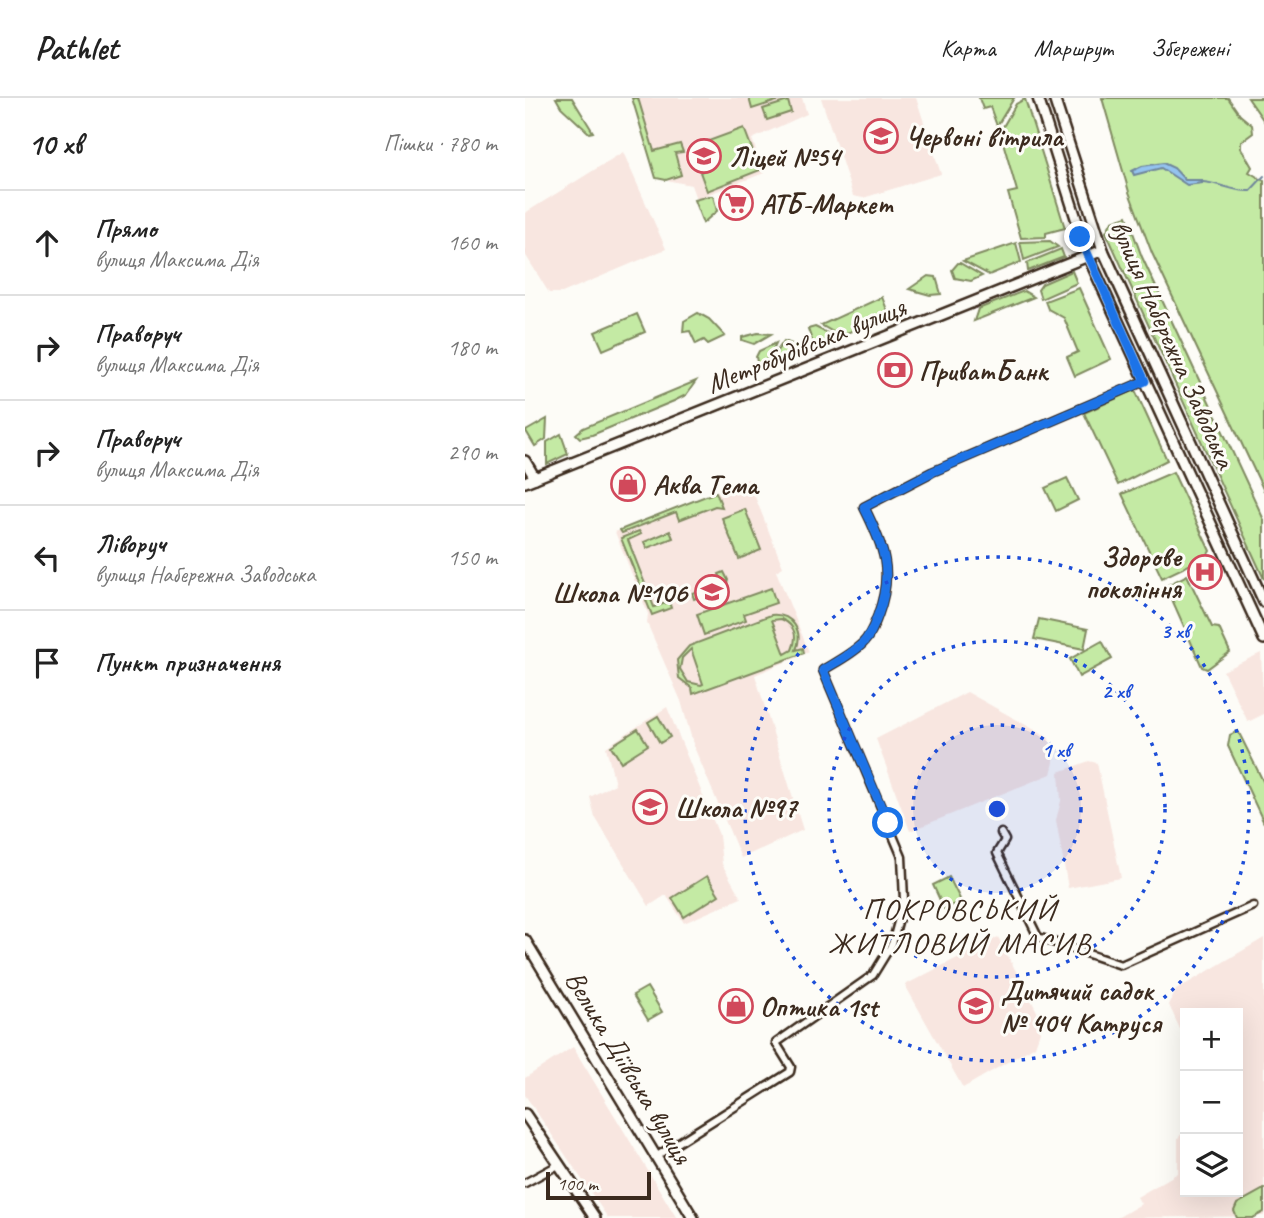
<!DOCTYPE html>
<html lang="uk">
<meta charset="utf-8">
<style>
body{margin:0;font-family:Caveat,sans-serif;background:#f6f6f6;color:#222}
.controls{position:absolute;right:21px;bottom:21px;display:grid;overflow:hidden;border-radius:0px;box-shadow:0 7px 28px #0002}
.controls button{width:63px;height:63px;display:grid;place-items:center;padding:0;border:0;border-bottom:2px solid #e0e0e0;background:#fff;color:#222;font:35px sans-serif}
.scale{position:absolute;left:21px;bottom:18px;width:105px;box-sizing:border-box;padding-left:7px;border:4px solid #3b2a1e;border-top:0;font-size:19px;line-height:24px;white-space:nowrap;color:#3b2a1e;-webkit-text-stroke:5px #fdfcf7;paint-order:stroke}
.stop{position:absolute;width:21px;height:21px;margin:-16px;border:5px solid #1a73e8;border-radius:50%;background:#fff}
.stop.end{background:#1a73e8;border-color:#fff;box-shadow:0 2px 7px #0008}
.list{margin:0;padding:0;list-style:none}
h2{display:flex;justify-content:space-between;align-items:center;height:91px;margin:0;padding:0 28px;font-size:30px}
h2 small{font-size:23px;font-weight:400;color:#767676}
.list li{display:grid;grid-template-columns:46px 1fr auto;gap:21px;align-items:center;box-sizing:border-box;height:105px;padding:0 28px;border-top:2px solid #e0e0e0}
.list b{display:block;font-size:26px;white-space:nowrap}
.list p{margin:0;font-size:23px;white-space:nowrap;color:#767676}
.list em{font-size:23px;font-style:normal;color:#767676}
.icon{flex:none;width:38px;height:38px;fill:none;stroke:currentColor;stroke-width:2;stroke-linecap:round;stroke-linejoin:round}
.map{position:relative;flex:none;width:739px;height:1120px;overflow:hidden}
header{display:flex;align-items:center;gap:42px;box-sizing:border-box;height:98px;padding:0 35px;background:#fff;border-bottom:2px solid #e0e0e0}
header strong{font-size:33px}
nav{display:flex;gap:38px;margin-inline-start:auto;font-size:24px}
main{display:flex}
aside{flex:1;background:#fff}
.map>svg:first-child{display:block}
</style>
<header>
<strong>Pathlet</strong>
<nav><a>Карта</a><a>Маршрут</a><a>Збережені</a></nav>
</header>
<main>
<aside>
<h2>10 хв<small>Пішки · 780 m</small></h2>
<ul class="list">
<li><svg class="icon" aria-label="ahead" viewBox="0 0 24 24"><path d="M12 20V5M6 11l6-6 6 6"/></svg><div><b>Прямо</b><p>вулиця Максима Дія</p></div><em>160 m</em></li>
<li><svg class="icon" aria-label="right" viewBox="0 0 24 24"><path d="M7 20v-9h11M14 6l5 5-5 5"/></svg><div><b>Праворуч</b><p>вулиця Максима Дія</p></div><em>180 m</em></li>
<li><svg class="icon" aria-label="right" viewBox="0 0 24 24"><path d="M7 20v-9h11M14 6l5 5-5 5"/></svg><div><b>Праворуч</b><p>вулиця Максима Дія</p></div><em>290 m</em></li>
<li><svg class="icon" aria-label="left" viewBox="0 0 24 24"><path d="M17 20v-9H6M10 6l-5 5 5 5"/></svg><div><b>Ліворуч</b><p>вулиця Набережна Заводська</p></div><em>150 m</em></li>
<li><svg class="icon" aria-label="arrive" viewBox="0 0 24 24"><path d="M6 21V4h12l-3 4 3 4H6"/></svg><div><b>Пункт призначення</b></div></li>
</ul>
</aside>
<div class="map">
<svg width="739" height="1120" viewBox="0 0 739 1120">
<rect width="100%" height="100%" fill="#fdfcf7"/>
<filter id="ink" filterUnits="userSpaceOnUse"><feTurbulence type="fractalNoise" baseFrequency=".0143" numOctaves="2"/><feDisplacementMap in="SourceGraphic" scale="14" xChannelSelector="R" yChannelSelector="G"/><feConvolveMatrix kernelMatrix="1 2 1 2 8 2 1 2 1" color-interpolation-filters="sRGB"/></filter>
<g filter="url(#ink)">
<g fill="#f8e6e0">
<polygon points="107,0 277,0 282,16 227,41 239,75 171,101 166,87 131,80"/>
<polygon points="296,0 391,0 416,76 338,100 328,98"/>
<polygon points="98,54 141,151 37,195 24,195 0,156 0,115"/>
<polygon points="223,381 258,469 251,473 284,554 230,577 278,732 216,760 169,649 156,603 122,525 123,516 90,434"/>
<polygon points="736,555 739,616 723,624 698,573"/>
<polygon points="442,594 524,640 529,664 526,676 385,733 351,641"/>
<polygon points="142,609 194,737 197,766 216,800 159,825 141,797 124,808 70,719 65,699 90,686 81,649"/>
<polygon points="564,663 572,665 596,780 543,790 531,722 536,703 534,674"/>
<polygon points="473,839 518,925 510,948 438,990 380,887"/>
<polygon points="739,840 739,1118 592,1120 616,1106 612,1099 653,1075 653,1040 660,1032 660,1094 713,1094 713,915 660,915 660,934 655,931 644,907 651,892"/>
<polygon points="48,949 151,1119 152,1120 83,1120 0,997 0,980"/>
</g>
<g fill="#c4eaa4" stroke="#808a61" stroke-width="2" fill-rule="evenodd">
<polygon points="31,0 47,0 68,34 64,35 36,9"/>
<polygon points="107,0 113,0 129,53 155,46 158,54 150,55 156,77 141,82 131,80"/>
<polygon points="224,0 261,0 227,11"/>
<polygon points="454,0 489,0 472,28 465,9 458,11"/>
<polygon points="577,0 703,0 715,17 727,27 728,35 716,44 716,50 727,69 724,74 739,83 739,393 627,155 604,94"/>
<polygon points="723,0 739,0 739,23"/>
<polygon points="500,1 540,130 521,135 521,139 496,140 483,95 492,93 475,34 491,6"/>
<polygon points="263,3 266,14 242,22 238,11"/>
<polygon points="219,30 235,72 182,93 175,74 187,69 178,45"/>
<polygon points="184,98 188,98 192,113 178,125 169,102"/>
<polygon points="602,118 617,159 739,422 739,481 581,134 587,123"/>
<polygon points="525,143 533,149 499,162 495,144"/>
<polygon points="491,145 496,164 464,177 438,163"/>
<polygon points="536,151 539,159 503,173 502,165"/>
<polygon points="433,165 435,165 457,178 446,183 430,180 427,172"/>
<polygon points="547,173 552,185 516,201 513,192 517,186"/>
<polygon points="403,178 411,179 416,196 405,197 384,191"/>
<polygon points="554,190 586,261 550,278 542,259 553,254 539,220 523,211 520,203"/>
<polygon points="499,193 509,199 449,223 453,211"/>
<polygon points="357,199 364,217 315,238 296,227"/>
<polygon points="173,215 184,221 200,238 183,246 179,242 171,246 165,233 158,234 159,223"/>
<polygon points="112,216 120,234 78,252 70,234"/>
<polygon points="290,229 310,239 289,248 283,231"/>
<polygon points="233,235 246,236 229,246 217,242 217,239"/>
<polygon points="259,243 280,251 249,265 249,257"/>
<polygon points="251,245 245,258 233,269 231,259 234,253"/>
<polygon points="171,283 161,297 149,303 67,337 55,340 51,336 58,330"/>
<polygon points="610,292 642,362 593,387 559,315"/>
<polygon points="22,321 21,341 10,348 1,333"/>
<polygon points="36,336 43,356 22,366 22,344"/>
<polygon points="648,374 685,453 681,459 637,480 597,396"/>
<polygon points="542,380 553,402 531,413 520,390"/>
<polygon points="191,394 197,409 190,408 154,422 151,414 97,435 95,432"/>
<polygon points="220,411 236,452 214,461 197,420"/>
<polygon points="114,433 116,436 103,442 129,509 144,504 146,510 127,517 96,440"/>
<polygon points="145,433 148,440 122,450 119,444"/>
<polygon points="199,474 203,482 201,489 169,501 167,495 197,483 194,476"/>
<polygon points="662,477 687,529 694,530 705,554 682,571 677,569 641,488"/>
<polygon points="246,490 251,505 219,516 221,522 179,537 172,516"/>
<path d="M246,517C267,515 279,533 271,552L278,550L279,555L168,596L167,590L154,580L152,562L164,548ZM256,521C270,527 273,538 267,552L260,556L247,522ZM166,551L178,586L176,587L163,584L155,571L157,560Z"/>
<polygon points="514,521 563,531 559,551 509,541"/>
<polygon points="577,543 587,561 554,579 545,561"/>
<polygon points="133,618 145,639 135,645 123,624"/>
<polygon points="113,631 123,647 96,664 86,648"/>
<polygon points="713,633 739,685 739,725 703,648 705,637"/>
<polygon points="182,778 194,797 159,819 147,800"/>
<polygon points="424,779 436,803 419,811 408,787"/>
<polygon points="122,889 137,914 123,922 108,897"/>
<polygon points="739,1091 739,1114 728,1120 712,1120 709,1113 712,1106"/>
</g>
<polygon fill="#94c3ef" stroke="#70869b" stroke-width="2" points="638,65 649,70 660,82 677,82 677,85 662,87 636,70 609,77 607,73 617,68"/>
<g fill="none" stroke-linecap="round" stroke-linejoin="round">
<path stroke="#70869b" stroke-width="2" d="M678,84C694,85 710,94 725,93L739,78"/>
<g stroke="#3b2a1e" stroke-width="11">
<g id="street">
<polyline points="476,735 480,742 472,755 513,839 596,867 728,808"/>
<path d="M132,1058L265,974L266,969L251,945L348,877L367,846L379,802L377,759L298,572C311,564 327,556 338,545C346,537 349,527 353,517C369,474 359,449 339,409L407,374L620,283"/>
<polyline points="0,1085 35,1066"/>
</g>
</g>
<g stroke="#3b2a1e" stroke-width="14">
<g id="secondary">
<polyline points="513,0 563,158 739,541"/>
<polyline points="529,0 578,152 739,504"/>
<polyline points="0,363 10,380"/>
<polyline points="0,384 578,152"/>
<polyline points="0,842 168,1120"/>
<polyline points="0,1016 70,1120"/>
</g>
</g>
<use href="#street" stroke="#fdfcf7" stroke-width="6"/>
<use href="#secondary" stroke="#fdfcf7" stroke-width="9"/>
</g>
</g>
<g fill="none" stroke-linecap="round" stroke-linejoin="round" filter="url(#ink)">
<path stroke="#1a73e8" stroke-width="9" d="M363,725L298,572C311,564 327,556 338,545C346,537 349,527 353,517C369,474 359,449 339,409L407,374L620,283L555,139"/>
</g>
<circle cx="472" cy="711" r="84" fill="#1d4ed8" fill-opacity=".12"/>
<g fill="none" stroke="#1d4ed8" stroke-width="3.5" stroke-dasharray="3.5 7">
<circle cx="472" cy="711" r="84"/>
<circle cx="472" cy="711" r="168"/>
<circle cx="472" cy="711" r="252"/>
</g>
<defs>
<g id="school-ring" transform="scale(1.75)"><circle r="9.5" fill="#fdfcf7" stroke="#d1495b" stroke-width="1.5"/><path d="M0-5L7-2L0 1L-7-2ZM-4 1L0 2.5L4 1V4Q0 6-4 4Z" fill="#d1495b"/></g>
<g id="supermarket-ring" transform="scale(1.75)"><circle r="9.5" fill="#fdfcf7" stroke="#d1495b" stroke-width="1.5"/><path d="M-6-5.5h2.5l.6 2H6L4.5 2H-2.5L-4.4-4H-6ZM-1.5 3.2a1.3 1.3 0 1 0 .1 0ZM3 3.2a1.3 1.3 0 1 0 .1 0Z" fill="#d1495b"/></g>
<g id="bank-ring" transform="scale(1.75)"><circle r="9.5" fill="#fdfcf7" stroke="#d1495b" stroke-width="1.5"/><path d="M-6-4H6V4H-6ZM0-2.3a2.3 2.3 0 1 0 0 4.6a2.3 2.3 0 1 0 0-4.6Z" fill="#d1495b"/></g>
<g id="shop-ring" transform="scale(1.75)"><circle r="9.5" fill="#fdfcf7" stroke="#d1495b" stroke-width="1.5"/><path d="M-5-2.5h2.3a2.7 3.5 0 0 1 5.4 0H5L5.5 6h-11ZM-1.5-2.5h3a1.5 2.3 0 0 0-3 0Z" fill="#d1495b"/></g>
<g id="hospital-ring" transform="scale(1.75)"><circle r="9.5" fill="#fdfcf7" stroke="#d1495b" stroke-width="1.5"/><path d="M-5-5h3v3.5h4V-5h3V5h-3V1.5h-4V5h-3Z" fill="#d1495b"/></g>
</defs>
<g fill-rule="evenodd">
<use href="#school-ring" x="356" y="38"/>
<use href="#school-ring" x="179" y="58"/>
<use href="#supermarket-ring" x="211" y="105"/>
<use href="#bank-ring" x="370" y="272"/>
<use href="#shop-ring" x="103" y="386"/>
<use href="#hospital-ring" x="680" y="474"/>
<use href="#school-ring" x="187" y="494"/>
<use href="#school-ring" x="125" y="709"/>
<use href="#shop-ring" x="211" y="908"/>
<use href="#school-ring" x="451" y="908"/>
</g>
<g text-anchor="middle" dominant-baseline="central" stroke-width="6" stroke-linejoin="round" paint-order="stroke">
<g font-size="28" font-weight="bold" fill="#3b2a1e" stroke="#fdfcf7" text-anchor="start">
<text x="380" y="38">Червоні вітрила</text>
<text x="204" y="58">Ліцей №54</text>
<text x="235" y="105">АТБ-Маркет</text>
<text x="394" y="272">ПриватБанк</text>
<text x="128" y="386">Аква Тема</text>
<text x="656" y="458" text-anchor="end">Здорове<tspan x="656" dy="32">покоління</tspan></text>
<text x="162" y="494" text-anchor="end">Школа №106</text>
<text x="150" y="709">Школа №97</text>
<text x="476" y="892">Дитячий садок<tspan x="476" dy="32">№ 404 Катруся</tspan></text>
<text x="235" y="908">Оптика 1st</text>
</g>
<g font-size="28" fill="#3b2a1e" stroke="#fdfcf7">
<text transform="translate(648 246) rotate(66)">вулиця Набережна Заводська</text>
<text transform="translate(281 247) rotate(-22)">Метробудівська вулиця</text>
<text transform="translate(104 969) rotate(59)">Велика Діївська вулиця</text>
</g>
<g font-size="30" letter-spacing="2" fill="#3b2a1e" stroke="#fdfcf7">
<text x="435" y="811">ПОКРОВСЬКИЙ<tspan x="435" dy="34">ЖИТЛОВИЙ МАСИВ</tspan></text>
</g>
</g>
<circle cx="472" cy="711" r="10" fill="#1d4ed8" stroke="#fdfcf7" stroke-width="3.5"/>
<g font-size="21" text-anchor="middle" font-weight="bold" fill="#1d4ed8" stroke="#fdfcf7" stroke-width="6" stroke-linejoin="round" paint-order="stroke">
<text x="650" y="540">3 хв</text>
<text x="591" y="600">2 хв</text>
<text x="531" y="659">1 хв</text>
</g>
</svg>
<div class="controls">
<button>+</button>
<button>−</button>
<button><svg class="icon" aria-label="layers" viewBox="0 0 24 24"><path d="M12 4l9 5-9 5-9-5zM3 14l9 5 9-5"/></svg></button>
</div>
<div class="scale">100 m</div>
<div class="stop" style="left:363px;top:725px"></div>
<div class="stop end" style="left:555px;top:139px"></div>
</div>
</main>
